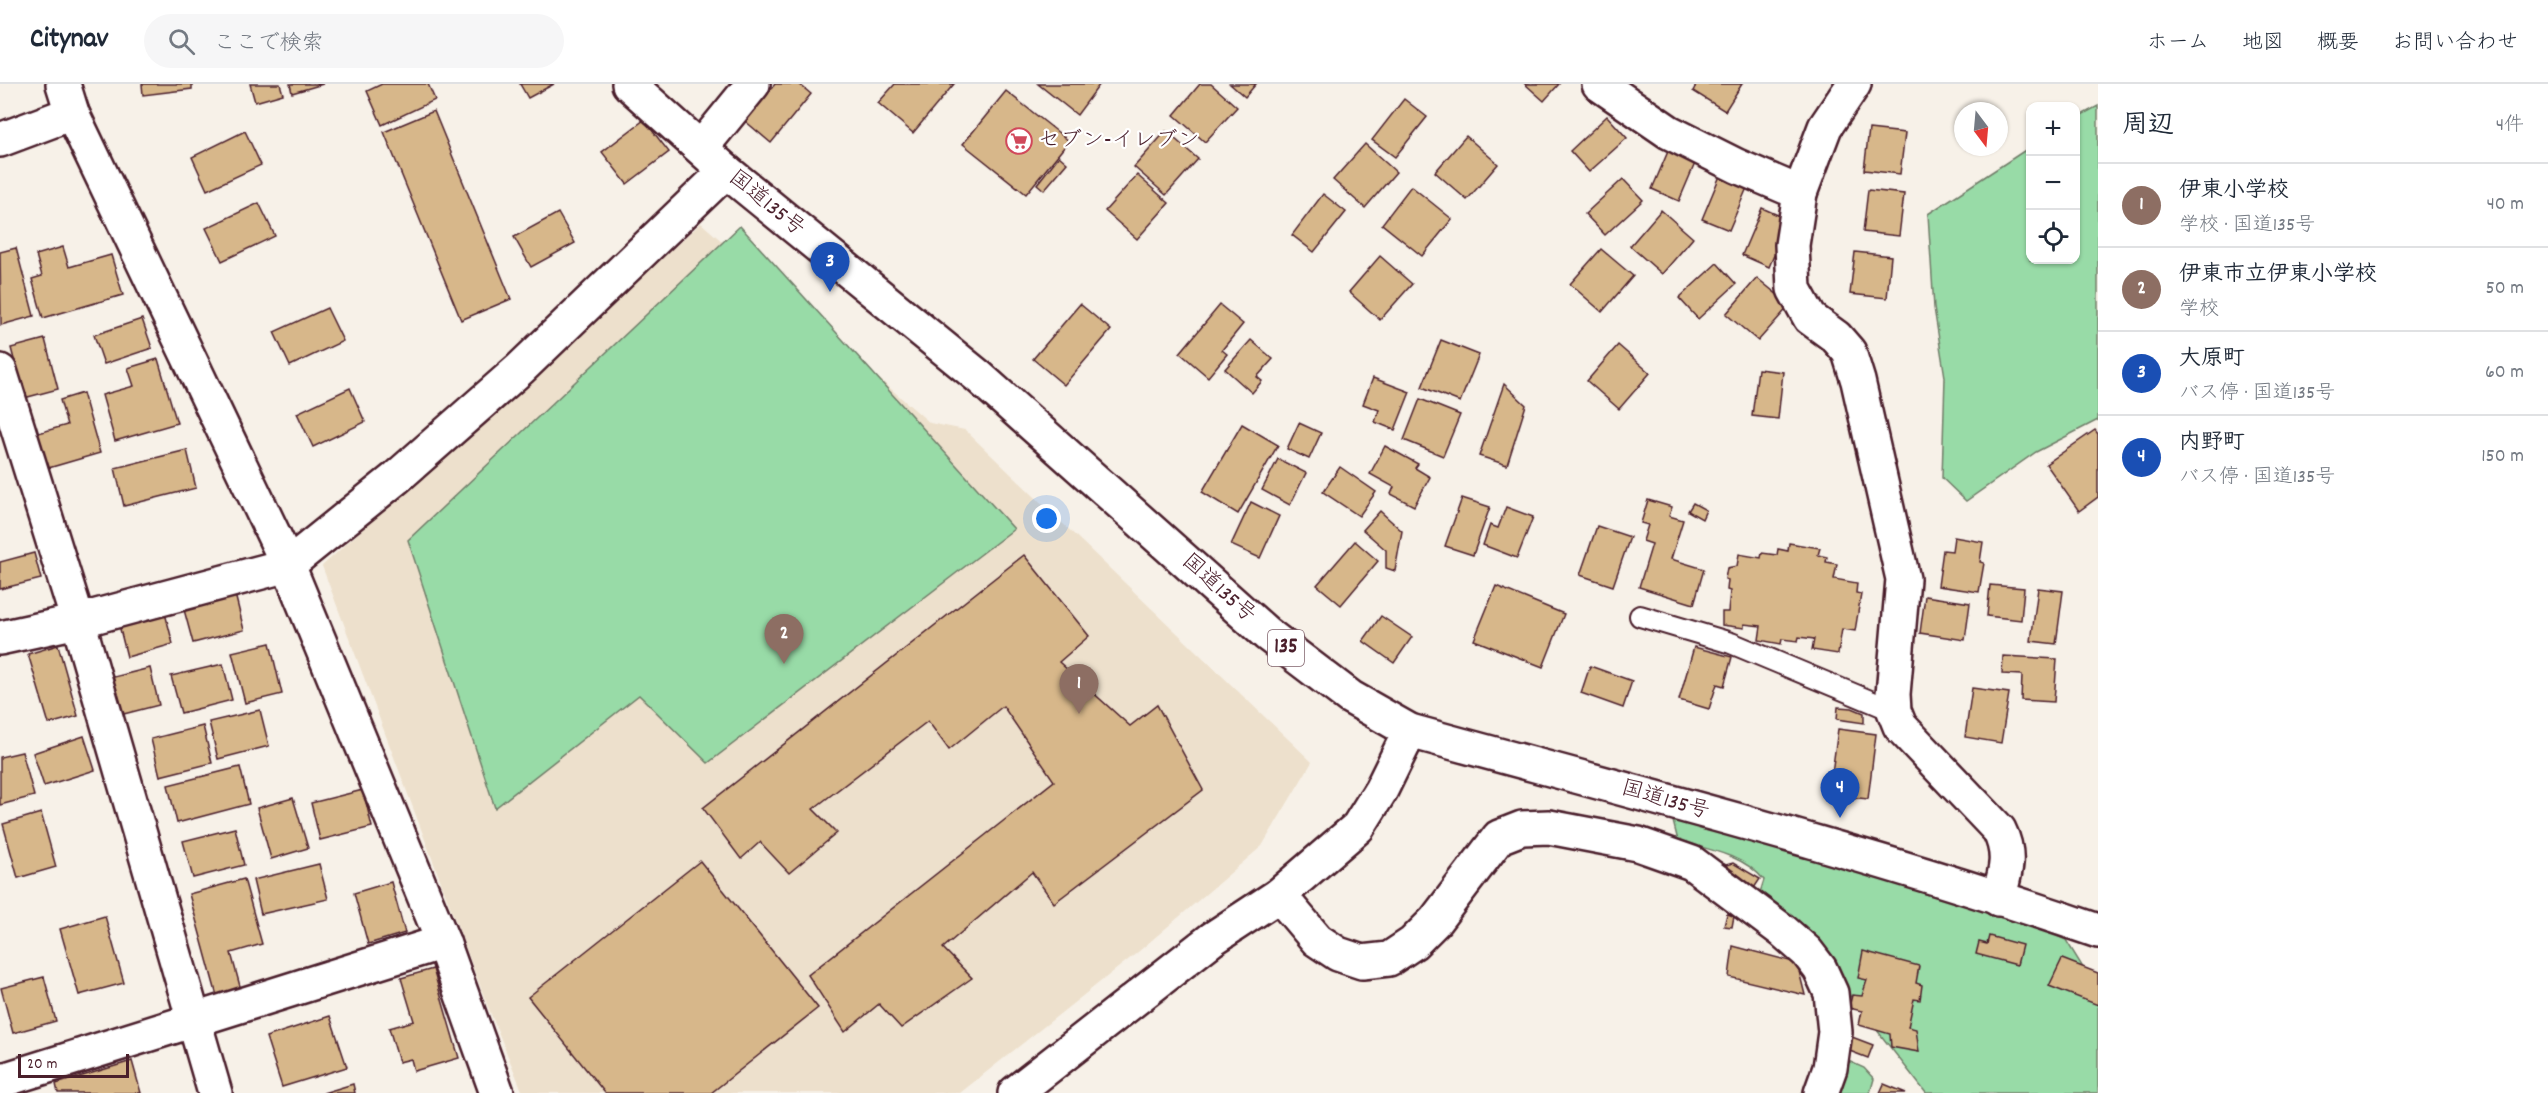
<!DOCTYPE html>
<html lang="ja">
<meta charset="utf-8">
<style>
body{margin:0;font-family:Dekko,"Klee One",sans-serif;background:#f6f6f7;color:#1f2937}
.controls{position:absolute;right:18px;top:18px;display:grid;overflow:hidden;border-radius:12px;box-shadow:0 2px 4px #0004}
.controls button{width:54px;height:54px;display:grid;place-items:center;padding:0;border:0;border-bottom:2px solid #e0e1e3;background:#fff;color:#1f2937;font:30px sans-serif}
.compass{position:absolute;left:1954px;top:18px;width:54px;height:54px;border-radius:50%;background:#fff;box-shadow:0 2px 4px #0004;rotate:164deg}
.scale{position:absolute;left:18px;bottom:15px;width:111px;box-sizing:border-box;padding-left:6px;border:3px solid #4a1f2b;border-top:0;font-size:16px;line-height:21px;white-space:nowrap;color:#4a1f2b;-webkit-text-stroke:4px #fff;paint-order:stroke}
.you{position:absolute;left:1047px;top:435px;width:21px;height:21px;margin:-15px;border:4px solid #fff;border-radius:50%;background:#1a73e8;box-shadow:0 0 0 9px #1a73e833}
.badge{display:grid;place-items:center;width:39px;height:39px;border-radius:50%;background:#111827;color:#fff;font-size:20px;font-weight:700}
.pin{position:absolute;translate:-50% -50px;filter:drop-shadow(0 2px 3px #0008)}
.pin::after{content:'';position:absolute;top:32px;width:21px;height:18px;background:inherit;clip-path:polygon(0 0,100% 0,50% 100%)}
.list{margin:0;padding:0;list-style:none}
h2{display:flex;justify-content:space-between;align-items:center;height:78px;margin:0;padding:0 24px;font-size:26px}
h2 small{font-size:20px;font-weight:400;color:#747a83}
.list li{display:grid;grid-template-columns:39px 1fr auto;gap:18px;align-items:center;box-sizing:border-box;height:84px;padding:0 24px;border-top:2px solid #e0e1e3}
.list b{display:block;font-size:22px;white-space:nowrap}
.list p{margin:0;font-size:20px;white-space:nowrap;color:#747a83}
.list em{font-size:20px;font-style:normal;color:#747a83}
.icon{flex:none;width:33px;height:33px;fill:none;stroke:currentColor;stroke-width:2;stroke-linecap:round;stroke-linejoin:round}
.map{position:relative;flex:none;width:2098px;height:1009px;overflow:hidden}
header{display:flex;align-items:center;gap:36px;box-sizing:border-box;height:84px;padding:0 30px;background:#fff;border-bottom:2px solid #e0e1e3}
header strong{font-size:28px}
nav{display:flex;gap:33px;margin-inline-start:auto;font-size:21px}
.search{width:420px;height:54px;background:#f6f6f7;display:flex;align-items:center;gap:15px;box-sizing:border-box;padding:0 21px;border-radius:33px;color:#747a83;font-size:22px}
main{display:flex}
aside{flex:1;background:#fff}
.map>svg:first-child{display:block}
</style>
<header>
<strong>Citynav</strong>
<div class="search"><svg class="icon" aria-label="search" viewBox="0 0 24 24"><circle cx="10" cy="10" r="6"/><path d="M15 15l6 6"/></svg>ここで検索</div>
<nav><a>ホーム</a><a>地図</a><a>概要</a><a>お問い合わせ</a></nav>
</header>
<main>
<div class="map">
<svg width="2098" height="1009" viewBox="0 0 2098 1009">
<rect width="100%" height="100%" fill="#f7f1e8"/>
<filter id="ink" filterUnits="userSpaceOnUse"><feTurbulence type="fractalNoise" baseFrequency=".0167" numOctaves="2"/><feDisplacementMap in="SourceGraphic" scale="12" xChannelSelector="R" yChannelSelector="G"/><feConvolveMatrix kernelMatrix="1 2 1 2 8 2 1 2 1" color-interpolation-filters="sRGB"/></filter>
<g filter="url(#ink)">
<polygon fill="#ede0cc" points="701,139 930,339 965,346 1312,678 1262,762 1138,868 960,1009 523,1009 488,923 322,482"/>
<g fill="#98dba7" stroke="#717d69" stroke-width="1.5">
<polygon points="2098,22 2098,336 2036,368 1966,417 1942,394 1945,293 1934,224 1928,130 2030,63 2030,176 2076,176 2076,34"/>
<polygon points="740,142 1014,445 708,679 639,611 495,724 408,456"/>
<path d="M1686,729L1969,812L2066,856L2098,908V1009H1926L1823,877L1758,815L1764,796C1744,771 1708,765 1678,757L1673,737Z"/>
<polygon points="1844,975 1864,984 1874,995 1870,1009 1802,1009 1816,987"/>
</g>
<g fill="#d7b78a" stroke="#4a1f2b" stroke-width="1.5">
<polygon points="142,0 192,0 192,5 143,11"/>
<polygon points="250,0 280,0 283,10 255,18"/>
<polygon points="290,0 323,0 292,9"/>
<polygon points="382,0 428,0 435,16 382,41 367,7"/>
<polygon points="520,0 554,0 528,14"/>
<polygon points="775,0 799,0 811,10 771,59 745,37"/>
<polygon points="895,0 954,0 913,49 878,19"/>
<polygon points="1038,0 1100,0 1077,31"/>
<polygon points="1200,0 1211,0 1237,23 1205,58 1174,31"/>
<polygon points="1230,0 1256,0 1245,13"/>
<polygon points="1525,0 1559,0 1544,17"/>
<polygon points="1697,0 1742,0 1725,27 1693,7"/>
<polygon points="1006,7 1069,57 1026,110 963,60"/>
<polygon points="1404,15 1427,33 1395,73 1372,56"/>
<polygon points="434,27 511,215 461,236 384,48"/>
<polygon points="1607,32 1627,54 1589,88 1570,67"/>
<polygon points="644,36 669,68 627,100 602,68"/>
<polygon points="1869,45 1905,49 1900,90 1864,86"/>
<polygon points="245,47 261,81 207,106 192,73"/>
<polygon points="1166,47 1198,75 1166,111 1134,83"/>
<polygon points="1466,52 1498,80 1467,116 1435,88"/>
<polygon points="1672,58 1699,70 1679,117 1652,105"/>
<polygon points="1365,60 1396,88 1365,124 1333,96"/>
<polygon points="1059,72 1067,79 1044,106 1037,100"/>
<polygon points="1722,87 1749,99 1729,146 1702,135"/>
<polygon points="1137,91 1169,119 1137,155 1105,127"/>
<polygon points="1623,95 1643,116 1605,151 1585,130"/>
<polygon points="1411,102 1452,135 1422,172 1382,140"/>
<polygon points="1868,106 1904,110 1899,152 1863,148"/>
<polygon points="1323,110 1346,128 1314,168 1292,151"/>
<polygon points="259,119 275,152 222,177 206,144"/>
<polygon points="1762,124 1789,136 1769,183 1742,171"/>
<polygon points="1661,126 1693,154 1662,190 1630,162"/>
<polygon points="558,129 575,159 531,183 514,153"/>
<polygon points="63,163 69,183 111,171 123,211 43,234 32,195 42,192 36,171"/>
<polygon points="16,164 34,232 1,241 0,168"/>
<polygon points="1601,165 1633,192 1602,228 1570,200"/>
<polygon points="1855,168 1891,172 1887,214 1850,210"/>
<polygon points="1380,172 1412,200 1380,236 1349,208"/>
<polygon points="1717,179 1736,200 1698,235 1679,214"/>
<polygon points="1757,194 1790,221 1758,257 1726,230"/>
<polygon points="1080,220 1111,246 1064,301 1033,275"/>
<polygon points="1220,221 1243,240 1222,266 1227,270 1208,293 1180,269"/>
<polygon points="327,224 343,257 290,282 274,248"/>
<polygon points="142,235 152,264 104,280 94,251"/>
<polygon points="45,255 58,305 24,314 11,264"/>
<polygon points="1251,256 1273,275 1257,293 1262,297 1252,309 1225,285"/>
<polygon points="1441,256 1479,271 1460,318 1422,303"/>
<polygon points="1618,261 1650,289 1619,325 1587,297"/>
<polygon points="158,275 177,339 115,357 102,311 134,302 128,284"/>
<polygon points="1758,285 1783,288 1778,335 1752,332"/>
<polygon points="1373,294 1410,308 1395,346 1375,338 1379,326 1363,320"/>
<polygon points="1504,300 1526,321 1507,381 1479,372"/>
<polygon points="350,304 365,338 313,363 297,329"/>
<polygon points="83,309 100,369 45,385 35,350 67,341 60,316"/>
<polygon points="1420,315 1460,331 1443,372 1404,356"/>
<polygon points="1299,339 1321,349 1309,375 1287,365"/>
<polygon points="1242,340 1278,361 1238,430 1202,408"/>
<polygon points="2095,346 2098,350 2098,413 2079,427 2046,380"/>
<polygon points="1385,362 1418,380 1415,384 1430,393 1414,422 1391,410 1394,403 1370,390"/>
<polygon points="187,366 196,404 124,422 115,384"/>
<polygon points="1278,375 1306,389 1290,421 1262,406"/>
<polygon points="1340,383 1376,408 1359,432 1323,408"/>
<polygon points="1462,414 1490,423 1473,471 1445,462"/>
<polygon points="1648,416 1672,423 1669,432 1683,436 1671,475 1704,485 1694,520 1639,503 1652,460 1643,457 1648,441 1641,439"/>
<polygon points="1251,418 1279,432 1260,474 1231,461"/>
<polygon points="1693,419 1706,426 1702,435 1688,427"/>
<polygon points="1506,423 1533,433 1517,474 1483,461 1490,441 1498,444"/>
<polygon points="1380,427 1402,447 1395,487 1386,484 1386,466 1363,446"/>
<polygon points="1597,442 1630,453 1613,502 1580,491"/>
<polygon points="1954,453 1983,458 1980,478 1984,479 1979,508 1938,502 1943,466 1952,467"/>
<polygon points="1355,457 1378,477 1341,521 1317,501"/>
<polygon points="1789,459 1820,464 1818,471 1827,473 1826,478 1837,480 1834,495 1857,499 1856,509 1861,510 1855,547 1842,545 1838,570 1812,566 1814,555 1799,553 1798,557 1782,555 1781,560 1759,556 1761,542 1744,540 1744,544 1722,541 1722,528 1728,528 1730,507 1727,506 1728,496 1725,495 1727,484 1737,482 1739,470 1761,474 1762,469 1777,471 1778,465 1788,467"/>
<polygon points="34,469 41,495 0,505 0,478"/>
<polygon points="1024,471 1089,552 1059,578 1130,642 1157,621 1203,706 1054,819 1032,788 943,864 972,894 901,944 879,920 845,948 808,891 1054,697 1003,622 949,666 928,637 813,725 837,749 789,789 760,758 741,775 703,724"/>
<polygon points="1990,501 2024,504 2021,536 1987,532"/>
<polygon points="1496,502 1564,530 1543,583 1474,556"/>
<polygon points="2038,504 2063,507 2056,560 2031,557"/>
<polygon points="235,510 244,546 193,559 183,522"/>
<polygon points="1925,512 1970,519 1965,556 1920,549"/>
<polygon points="165,529 173,560 127,573 119,541"/>
<polygon points="1381,532 1412,553 1394,579 1363,557"/>
<polygon points="270,559 282,610 245,619 232,568"/>
<polygon points="58,561 78,632 49,640 28,570"/>
<polygon points="1694,563 1732,573 1724,602 1717,600 1709,625 1679,616"/>
<polygon points="2003,572 2057,575 2054,618 2021,616 2022,591 2002,590"/>
<polygon points="223,580 232,616 181,629 171,592"/>
<polygon points="1590,582 1632,597 1623,624 1581,609"/>
<polygon points="150,584 159,621 108,634 98,597"/>
<polygon points="1972,604 2009,609 2001,659 1965,653"/>
<polygon points="1838,623 1852,624 1864,629 1864,639 1837,635"/>
<polygon points="260,626 269,662 218,675 209,638"/>
<polygon points="203,642 212,679 160,692 151,655"/>
<polygon points="1838,645 1876,650 1868,715 1829,711"/>
<polygon points="84,652 95,686 44,702 33,669"/>
<polygon points="22,668 34,712 0,721 0,673"/>
<polygon points="240,683 249,720 177,739 168,701"/>
<polygon points="363,706 372,743 320,756 311,719"/>
<polygon points="293,714 308,764 271,775 257,724"/>
<polygon points="41,729 56,783 18,794 3,740"/>
<polygon points="235,744 244,781 193,794 183,757"/>
<polygon points="1716,776 1726,781 1733,779 1760,795 1752,807 1714,781"/>
<polygon points="700,777 818,924 711,1009 605,1009 528,913"/>
<polygon points="319,780 328,815 261,830 253,796"/>
<polygon points="244,795 262,860 231,869 241,906 217,912 189,810"/>
<polygon points="391,798 405,849 368,860 354,809"/>
<polygon points="1727,830 1734,832 1732,843 1724,842"/>
<polygon points="105,832 124,899 79,911 60,845"/>
<polygon points="1989,852 2022,861 2017,881 1976,870 1979,858 1987,860"/>
<polygon points="1733,862 1797,879 1805,911 1729,893"/>
<polygon points="1863,867 1919,882 1916,899 1922,901 1920,916 1914,915 1908,943 1916,945 1919,968 1891,963 1890,950 1859,941 1862,927 1849,924 1852,911 1862,912 1867,896 1858,894"/>
<polygon points="2062,875 2098,889 2098,921 2049,902"/>
<polygon points="433,885 459,974 414,987 411,975 399,978 389,944 414,937 401,894"/>
<polygon points="44,893 56,937 13,949 1,904"/>
<polygon points="330,932 347,983 282,1003 266,953"/>
<polygon points="1852,953 1873,961 1868,974 1847,966"/>
<polygon points="132,977 141,1009 58,1009 56,1000"/>
<polygon points="353,1000 355,1009 323,1009"/>
<polygon points="1884,1000 1906,1009 1880,1009"/>
</g>
<g fill="none" stroke-linecap="round" stroke-linejoin="round">
<g stroke="#4a1f2b" stroke-width="24">
<polyline id="lane" points="1640,532 1731,559 1894,627"/>
</g>
<g stroke="#4a1f2b" stroke-width="38">
<g id="street">
<polyline points="1599,0 1669,48 1737,82 1800,109"/>
<path d="M1854,0L1825,43L1800,109L1792,161L1794,205L1810,234L1836,253L1849,268L1858,297L1903,495L1893,610L1894,627L1900,642L1999,746C2012,772 2005,789 1998,815"/>
<polyline points="0,56 72,29"/>
<polyline points="701,64 753,0"/>
<polyline points="0,287 78,537 215,1009"/>
<polyline points="0,554 78,537 288,481"/>
<polyline points="1279,811 1317,856 1338,870 1362,878 1389,875 1413,859 1435,837 1499,753 1522,744 1549,743 1638,760 1692,779 1783,847 1807,868 1820,885 1831,909 1835,948 1830,984 1821,1009"/>
<polyline points="0,997 443,858"/>
</g>
</g>
<g stroke="#4a1f2b" stroke-width="38">
<g id="secondary">
<polyline points="63,0 72,29 288,481 443,858 497,1009"/>
<polyline points="288,481 396,394 520,285 726,87"/>
<polyline points="1015,1009 1212,855 1279,811 1358,743 1381,706 1410,647"/>
</g>
</g>
<g stroke="#4a1f2b" stroke-width="38">
<path id="highway" d="M629,0L726,87L978,292L1267,550L1350,613L1410,647C1640,710 1873,769 2098,847"/>
</g>
<use href="#lane" stroke="#fff" stroke-width="20"/>
<use href="#street" stroke="#fff" stroke-width="33"/>
<use href="#secondary" stroke="#fff" stroke-width="33"/>
<use href="#highway" stroke="#fff" stroke-width="33"/>
</g>
</g>
<defs>
<g id="supermarket-ring" transform="scale(1.35)"><circle r="9.5" fill="#fff" stroke="#d1495b" stroke-width="1.5"/><path d="M-6-5.5h2.5l.6 2H6L4.5 2H-2.5L-4.4-4H-6ZM-1.5 3.2a1.3 1.3 0 1 0 .1 0ZM3 3.2a1.3 1.3 0 1 0 .1 0Z" fill="#d1495b"/></g>
</defs>
<g fill-rule="evenodd">
<use href="#supermarket-ring" x="1019" y="57"/>
</g>
<g text-anchor="middle" dominant-baseline="central" stroke-width="4.5" stroke-linejoin="round" paint-order="stroke">
<rect fill="#fff" stroke="#80626b" stroke-width="1.5" x="1268" y="546" width="36" height="36" rx="4.5"/>
<g font-size="21" font-weight="bold" fill="#4a1f2b">
<text x="1286" y="564">135</text>
</g>
<g font-size="22" fill="#4a1f2b" stroke="#fff" text-anchor="start">
<text x="1038" y="57">セブン-イレブン</text>
</g>
<g font-size="22" fill="#4a1f2b" stroke="#fff">
<text transform="translate(766 120) rotate(39)">国道135号</text>
<text transform="translate(1218 505) rotate(42)">国道135号</text>
<text transform="translate(1665 717) rotate(16)">国道135号</text>
</g>
</g>
</svg>
<div class="controls">
<button>+</button>
<button>−</button>
<button><svg class="icon" aria-label="locate" viewBox="0 0 24 24"><circle cx="12" cy="12" r="6"/><path d="M12 2v4M12 18v4M2 12h4M18 12h4"/></svg></button>
</div>
<svg class="compass" viewBox="-18 -18 36 36"><path d="M0-13l5 13h-10z" fill="#e53935"/><path d="M0 13l5-13h-10z" fill="#747a83"/></svg>
<div class="scale">20 m</div>
<div class="you"></div>
<div class="pin badge" style="left:1079px;top:630px;background:#8d6e63">1</div>
<div class="pin badge" style="left:784px;top:580px;background:#8d6e63">2</div>
<div class="pin badge" style="left:830px;top:208px;background:#1a4fb4">3</div>
<div class="pin badge" style="left:1840px;top:734px;background:#1a4fb4">4</div>
</div>
<aside>
<h2>周辺<small>4件</small></h2>
<ul class="list">
<li><span class="badge" style="background:#8d6e63">1</span><div><b>伊東小学校</b><p>学校 · 国道135号</p></div><em>40 m</em></li>
<li><span class="badge" style="background:#8d6e63">2</span><div><b>伊東市立伊東小学校</b><p>学校</p></div><em>50 m</em></li>
<li><span class="badge" style="background:#1a4fb4">3</span><div><b>大原町</b><p>バス停 · 国道135号</p></div><em>60 m</em></li>
<li><span class="badge" style="background:#1a4fb4">4</span><div><b>内野町</b><p>バス停 · 国道135号</p></div><em>150 m</em></li>
</ul>
</aside>
</main>
